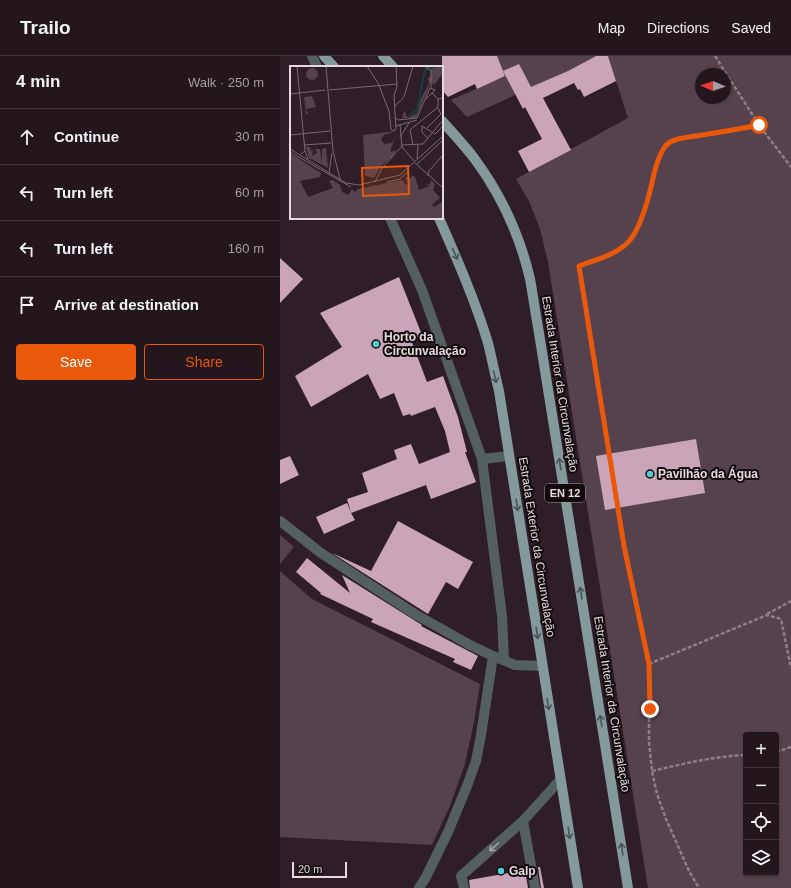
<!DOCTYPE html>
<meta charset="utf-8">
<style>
body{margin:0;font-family:Helvetica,sans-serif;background:#2b1f26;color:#f1f3f6}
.controls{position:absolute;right:12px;bottom:12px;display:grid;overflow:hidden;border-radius:4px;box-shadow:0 1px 3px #0004}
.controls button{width:36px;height:36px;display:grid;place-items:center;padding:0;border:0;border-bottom:1px solid #40353b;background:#23161d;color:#f1f3f6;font:20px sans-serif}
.compass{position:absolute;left:415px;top:12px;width:36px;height:36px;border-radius:50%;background:#23161d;box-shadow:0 1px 3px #0004;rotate:272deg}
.scale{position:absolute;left:12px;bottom:10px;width:55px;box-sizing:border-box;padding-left:4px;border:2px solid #e6dadf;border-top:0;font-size:11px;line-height:14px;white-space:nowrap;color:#e6dadf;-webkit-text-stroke:3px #120b0e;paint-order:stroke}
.stop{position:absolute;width:12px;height:12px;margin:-9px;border:3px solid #ea580c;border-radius:50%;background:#fff}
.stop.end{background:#ea580c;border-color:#fff;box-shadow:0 1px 4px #0008}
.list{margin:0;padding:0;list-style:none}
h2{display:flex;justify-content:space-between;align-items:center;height:52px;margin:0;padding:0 16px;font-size:17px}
h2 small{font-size:13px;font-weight:400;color:#a39fa4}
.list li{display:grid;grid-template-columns:26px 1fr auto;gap:12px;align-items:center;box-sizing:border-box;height:56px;padding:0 16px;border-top:1px solid #40353b}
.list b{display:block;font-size:15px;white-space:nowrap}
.list em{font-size:13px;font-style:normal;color:#a39fa4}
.actions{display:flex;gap:8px;padding:12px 16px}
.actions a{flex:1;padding:9px 0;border:1px solid #ea580c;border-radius:4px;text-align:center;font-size:14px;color:#ea580c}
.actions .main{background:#ea580c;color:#fff}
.icon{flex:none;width:22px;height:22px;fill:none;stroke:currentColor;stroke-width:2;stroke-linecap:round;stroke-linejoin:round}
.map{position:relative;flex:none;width:511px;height:832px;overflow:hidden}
header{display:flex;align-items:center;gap:24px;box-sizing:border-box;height:56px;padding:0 20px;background:#23161d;border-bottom:1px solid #40353b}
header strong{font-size:19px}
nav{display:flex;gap:22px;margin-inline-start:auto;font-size:14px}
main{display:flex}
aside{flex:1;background:#23161d}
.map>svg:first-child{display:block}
</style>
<header>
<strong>Trailo</strong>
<nav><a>Map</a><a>Directions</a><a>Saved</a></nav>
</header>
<main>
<aside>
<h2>4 min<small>Walk · 250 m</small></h2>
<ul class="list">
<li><svg class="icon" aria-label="ahead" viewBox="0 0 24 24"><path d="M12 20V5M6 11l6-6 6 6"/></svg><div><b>Continue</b></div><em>30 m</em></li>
<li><svg class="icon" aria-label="left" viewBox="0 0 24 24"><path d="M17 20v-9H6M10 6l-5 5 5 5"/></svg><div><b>Turn left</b></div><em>60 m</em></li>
<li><svg class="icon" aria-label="left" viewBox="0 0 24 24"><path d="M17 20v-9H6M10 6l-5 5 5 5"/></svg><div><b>Turn left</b></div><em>160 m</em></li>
<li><svg class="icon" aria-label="arrive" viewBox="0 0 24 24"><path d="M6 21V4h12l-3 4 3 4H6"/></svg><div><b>Arrive at destination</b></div></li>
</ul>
<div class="actions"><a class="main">Save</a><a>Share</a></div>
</aside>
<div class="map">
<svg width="511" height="832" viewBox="0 0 511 832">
<rect width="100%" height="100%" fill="#2f1e27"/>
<g fill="#56424c" fill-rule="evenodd">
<polygon points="217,0 316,0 288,15 187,61 171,44 241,13 239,8 212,21"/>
<path d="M328,0H511V832H368L268,206L260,173L249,145L236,123L348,62ZM421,18H445V42H421ZM466,679H496V817H466Z"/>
<polygon points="0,479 14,491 0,508"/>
<polygon points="0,515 32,543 200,628 194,666 185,708 170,750 152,789 0,781"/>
</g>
<g fill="#caa5b7">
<polygon points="162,0 217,0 225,20 197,33 195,28 168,41 162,34"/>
<polygon points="316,0 328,0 336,25 304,41 300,33 298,34 294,27 263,42 291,94 249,116 238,95 262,83 245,51 243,53 223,15 239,8 251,31 288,15"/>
<polygon points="0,202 23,223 0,247"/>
<polygon points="119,221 142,279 131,284 147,326 163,320 178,361 187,396 185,396 196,426 151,443 146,429 71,457 75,464 44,478 36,461 67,447 71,457 67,443 88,436 82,417 117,403 114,394 131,388 139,408 170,396 165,375 155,351 131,360 130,358 123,360 114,337 100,343 88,318 31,351 15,320 62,291 40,257"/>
<polygon points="416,383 425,437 325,454 316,400"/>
<polygon points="10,400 19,419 0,428 0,404"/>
<polygon points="118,465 193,506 178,533 166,526 148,558 52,497 91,515"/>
<polygon points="27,502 70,537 62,519 142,569 141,570 198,600 191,614 173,606 175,603 91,566 93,563 40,538 41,537 16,516"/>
<polygon points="258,811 260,811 264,832 261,832"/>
<polygon points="245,814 248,832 190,832 189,824"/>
</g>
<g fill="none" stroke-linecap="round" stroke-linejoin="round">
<g stroke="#8e7f86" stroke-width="2.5" stroke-dasharray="4 2" stroke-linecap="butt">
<polyline points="435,0 479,69 511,111"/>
<path d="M479,69C460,73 441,76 422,79C412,81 399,81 390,86C377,94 373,125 369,139C366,151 358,175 350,184C339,198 315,204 299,210L344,490L369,608L487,559L501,563L511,612"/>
<polyline points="487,558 511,545"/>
<polyline points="369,608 369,685 372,715 377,738 386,763 409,815 419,832"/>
<polyline points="496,696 511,691"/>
<path d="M372,715C403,708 434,700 466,699"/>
</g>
<g stroke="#545f5f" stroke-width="10">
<polyline points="32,0 37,11"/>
<polyline points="110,162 142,234 202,403"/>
<polyline points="0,465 41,497 135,558 190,589 213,600 235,609 262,610"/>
<polyline points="224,604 222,560 202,403 229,400"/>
<polyline points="139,832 146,821 168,776 187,730 196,705 201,679 213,600"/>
<polyline points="184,832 181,820 243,765"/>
<polyline points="255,832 243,765 280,724"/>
</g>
<g stroke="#83999a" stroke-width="10">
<polyline points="44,0 54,11"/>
<polyline points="103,0 113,11"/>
<path d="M162,65C173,77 184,89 194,102C220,137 240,180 250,223C253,239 255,255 258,271L348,832"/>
<path d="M159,162C177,203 195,244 208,287C212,303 215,319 219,335L298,832"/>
</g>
</g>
<defs><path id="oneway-shaft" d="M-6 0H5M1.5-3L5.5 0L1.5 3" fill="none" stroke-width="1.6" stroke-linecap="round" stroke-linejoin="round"/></defs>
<g stroke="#4a5254">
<use href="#oneway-shaft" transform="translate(175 198) rotate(66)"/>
<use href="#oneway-shaft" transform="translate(215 321) rotate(77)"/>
<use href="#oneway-shaft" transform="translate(280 408) rotate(-99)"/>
<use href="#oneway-shaft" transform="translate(237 449) rotate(81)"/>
<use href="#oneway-shaft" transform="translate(301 537) rotate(-99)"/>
<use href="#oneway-shaft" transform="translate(257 577) rotate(81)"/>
<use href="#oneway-shaft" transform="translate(268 648) rotate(81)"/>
<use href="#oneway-shaft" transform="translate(321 665) rotate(-99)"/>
<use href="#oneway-shaft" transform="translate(289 777) rotate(81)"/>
<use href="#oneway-shaft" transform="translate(342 793) rotate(-99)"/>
</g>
<use stroke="#a4a3a5" href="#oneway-shaft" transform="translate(214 791) rotate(138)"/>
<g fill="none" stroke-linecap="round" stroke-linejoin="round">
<path stroke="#ea580c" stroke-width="5" d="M370,653L369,608L344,490L299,210C315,204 339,198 350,184C358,175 366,151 369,139C373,125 377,94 390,86C399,81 412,81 422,79C441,76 460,73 479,69"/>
</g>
<g fill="#51ccd2" stroke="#120b0e" stroke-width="1.5">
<circle cx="96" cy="288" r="4"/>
<circle cx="370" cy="418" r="4"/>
<circle cx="221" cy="815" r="4"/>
</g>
<g text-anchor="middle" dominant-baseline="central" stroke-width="4" stroke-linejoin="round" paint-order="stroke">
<rect fill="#120b0e" stroke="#a69ca0" stroke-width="1" x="265" y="428" width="40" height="18" rx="3"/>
<g font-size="11" font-weight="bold" fill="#e6dadf">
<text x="285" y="437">EN 12</text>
</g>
<g font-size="12" font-weight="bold" fill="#e6dadf" stroke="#120b0e" text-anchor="start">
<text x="104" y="281">Horto da<tspan x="104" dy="14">Circunvalação</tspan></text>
<text x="378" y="418">Pavilhão da Água</text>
<text x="229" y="815">Galp</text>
</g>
<g font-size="12" fill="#e6dadf" stroke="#120b0e">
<text transform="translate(280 328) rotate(81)">Estrada Interior da Circunvalação</text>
<text transform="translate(257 491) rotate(81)">Estrada Exterior da Circunvalação</text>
<text transform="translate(332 648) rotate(81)">Estrada Interior da Circunvalação</text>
</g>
</g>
<g transform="translate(10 10)">
<rect width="153" height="153" fill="#2f1e27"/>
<path d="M135,0H153V7L144,19L141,16L126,52H112L114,45L118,52L127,47L131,32L139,18L138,12L141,10V4ZM16 8a6 6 0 1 1 12 0a6 6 0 1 1-12 0ZM22,30L26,41L16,43L18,48H16L14,31ZM106,65L94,69L91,73L94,78L102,77L107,67L101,82V86L106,84L104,89L90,101L84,112L75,110L73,69ZM16,81H20L21,85L23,83L22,90L27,87L25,83L29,82L26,83H30L32,97V83H35L32,82H36L38,102L19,92ZM0,87L31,107L30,111L10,115L18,131L43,122L39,115L43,114L50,119L52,126L58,129L62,123L65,126L68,123L112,114L116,119L119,118L115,111L121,112V109L125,111L129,124L139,120L135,117L140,119L141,114L145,118L143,124L150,132L142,139L144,141L153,135V153H0Z" fill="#56424c"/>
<path fill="none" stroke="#114043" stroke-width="2" d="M119,50L127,44L135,4L147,0"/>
<path fill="none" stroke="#786971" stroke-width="1" d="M7,0L15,85M36,0L43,85L50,113M77,0L88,17L99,45L101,63L103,65L106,63L104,30L107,20L106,0M134,0L141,5V22M39,24L107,18M142,27L148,33L153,32M0,28L35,24M136,33L145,24M104,41L114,31L123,0M105,51L108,54L127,52L140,22L145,24M110,58L112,81L125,96M106,60L127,54M137,62L151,48L148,42M0,69L40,65M110,71L119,57M138,73L132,66V60L145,68L153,60M14,79L41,77M112,79L133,78L153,54M123,79L120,64L148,41V33M0,83L56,117L69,119L110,109L153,70M0,86L61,121M11,88L15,85L18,93M127,93L128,79M125,97L153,122M127,98L153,74M39,107L42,87M138,110L139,105L153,89M85,116L92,102L112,80M97,116L110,113L119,105"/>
<path fill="#e8590c" fill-opacity="0.15" stroke="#e8590c" stroke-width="2" d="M118,100L119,128L73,130L72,102Z"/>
<rect width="153" height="153" fill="none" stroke="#e6dadf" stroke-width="2"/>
</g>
</svg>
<div class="controls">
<button>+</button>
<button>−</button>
<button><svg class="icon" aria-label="locate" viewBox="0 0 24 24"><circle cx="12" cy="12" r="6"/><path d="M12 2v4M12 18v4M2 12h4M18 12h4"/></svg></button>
<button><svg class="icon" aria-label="layers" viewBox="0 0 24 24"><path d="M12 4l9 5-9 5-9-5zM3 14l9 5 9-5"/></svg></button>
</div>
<svg class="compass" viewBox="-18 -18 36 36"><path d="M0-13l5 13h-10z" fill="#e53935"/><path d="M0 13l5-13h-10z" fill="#a39fa4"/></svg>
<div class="scale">20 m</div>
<div class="stop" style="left:479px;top:69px"></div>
<div class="stop end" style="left:370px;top:653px"></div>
</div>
</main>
